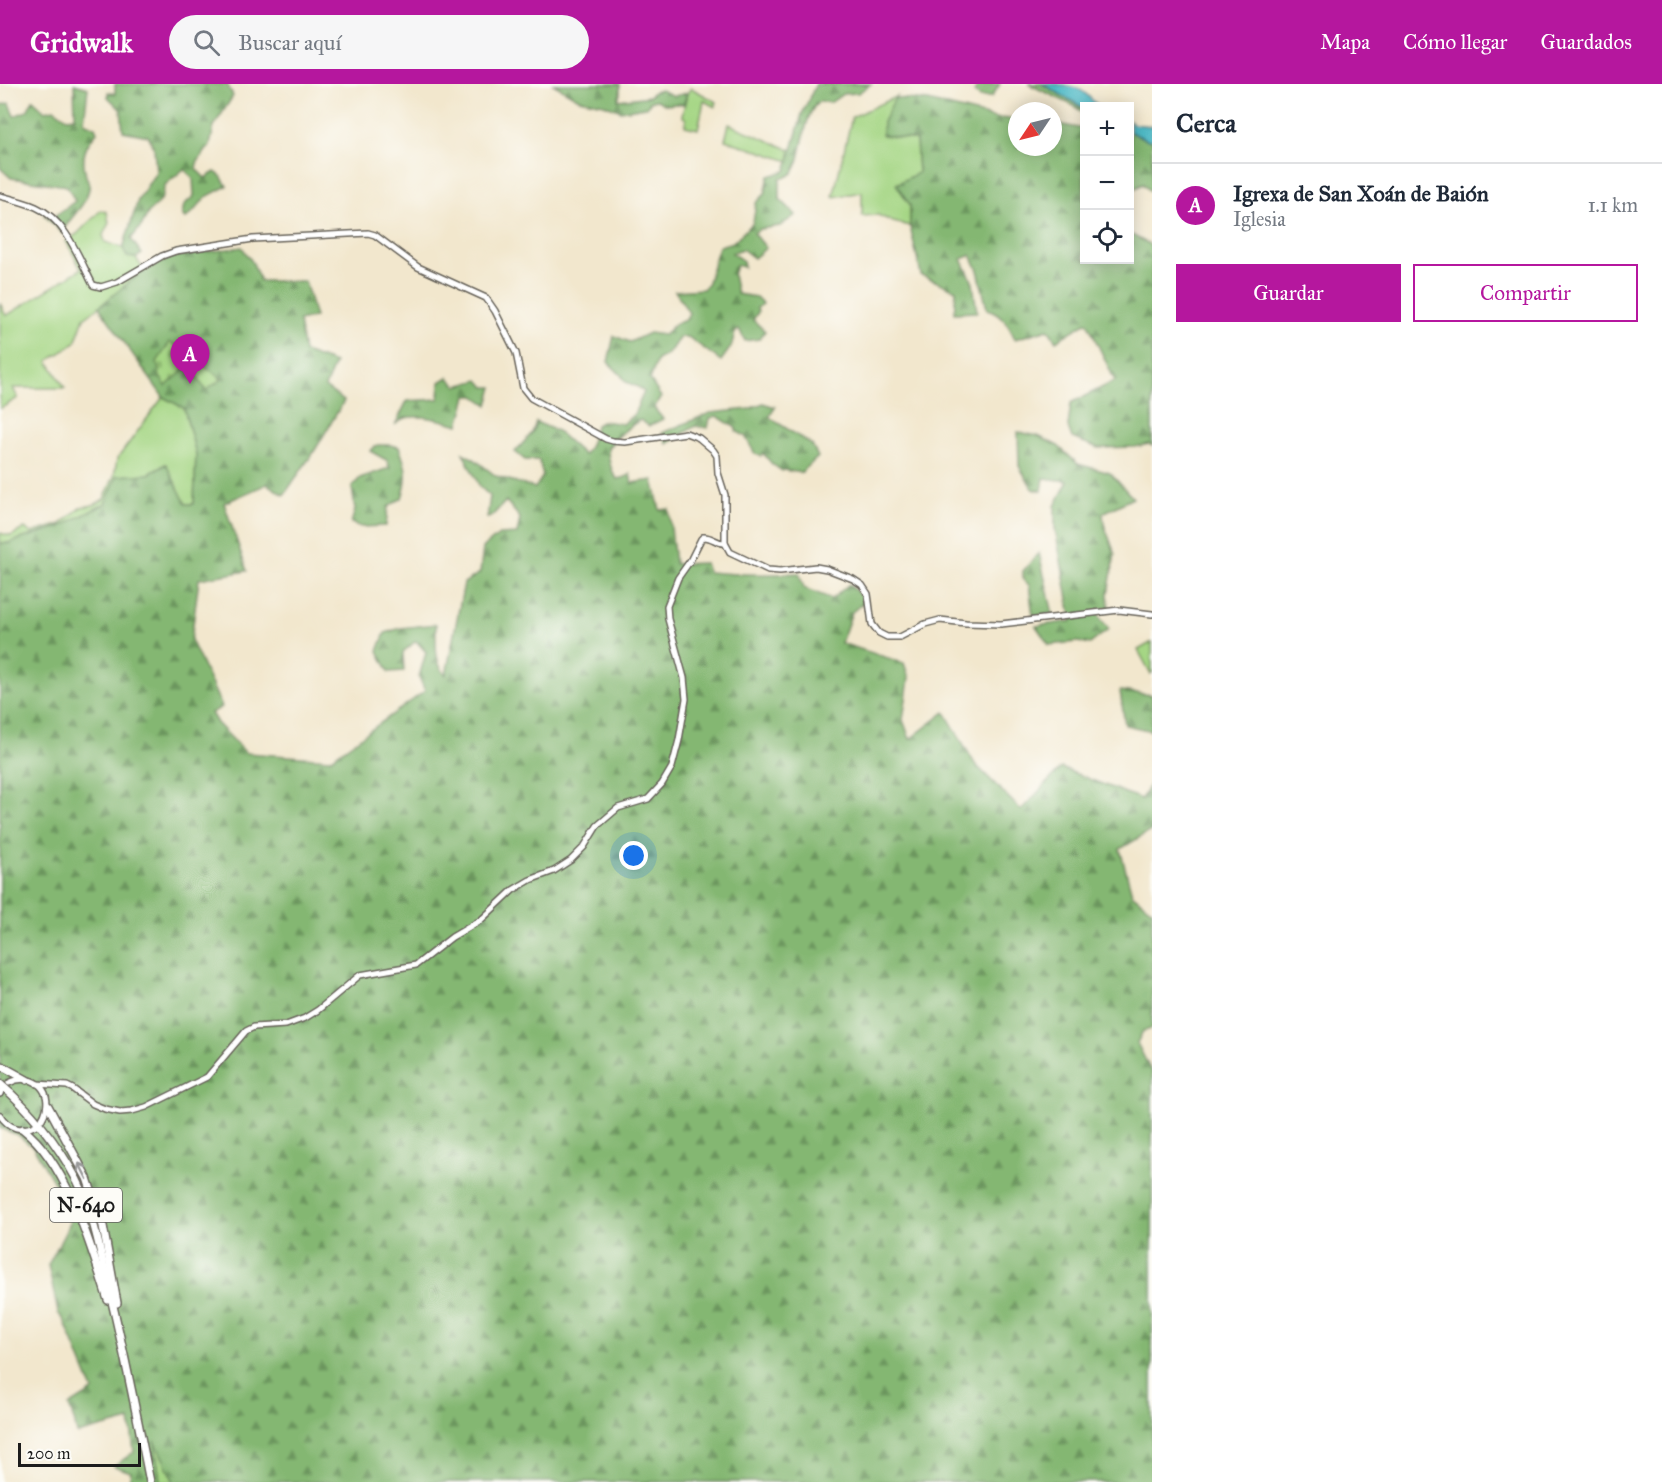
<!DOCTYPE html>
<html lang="es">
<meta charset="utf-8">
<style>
body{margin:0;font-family:"IM FELL Great Primer",serif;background:#f6f6f7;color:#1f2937}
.controls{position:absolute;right:18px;top:18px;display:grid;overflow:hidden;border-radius:0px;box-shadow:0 3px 15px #0003}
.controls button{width:54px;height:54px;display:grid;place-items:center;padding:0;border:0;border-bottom:2px solid #e0e1e3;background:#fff;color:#1f2937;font:30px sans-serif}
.compass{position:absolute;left:1008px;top:18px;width:54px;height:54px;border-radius:50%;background:#fff;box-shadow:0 3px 15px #0003;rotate:235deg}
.scale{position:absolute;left:18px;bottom:15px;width:123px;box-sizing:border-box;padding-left:6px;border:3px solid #1c1c1c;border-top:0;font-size:16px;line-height:21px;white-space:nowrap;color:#1c1c1c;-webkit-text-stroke:4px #fdfcf7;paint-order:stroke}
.you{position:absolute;left:634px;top:772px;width:21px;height:21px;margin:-15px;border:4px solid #fff;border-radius:50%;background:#1a73e8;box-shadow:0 0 0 9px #1a73e833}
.badge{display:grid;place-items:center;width:39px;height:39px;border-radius:50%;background:#b5179e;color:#fff;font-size:20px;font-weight:700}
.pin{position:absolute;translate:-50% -50px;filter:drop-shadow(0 2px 3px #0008)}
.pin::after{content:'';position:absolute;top:32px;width:21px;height:18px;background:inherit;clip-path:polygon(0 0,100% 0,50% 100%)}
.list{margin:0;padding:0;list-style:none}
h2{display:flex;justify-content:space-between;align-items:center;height:78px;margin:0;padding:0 24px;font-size:26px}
h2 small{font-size:20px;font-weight:400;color:#747a83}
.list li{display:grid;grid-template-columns:39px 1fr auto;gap:18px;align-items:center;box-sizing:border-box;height:84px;padding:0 24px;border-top:2px solid #e0e1e3}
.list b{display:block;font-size:22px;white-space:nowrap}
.list p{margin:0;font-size:20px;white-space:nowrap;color:#747a83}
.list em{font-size:20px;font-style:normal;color:#747a83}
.actions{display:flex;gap:12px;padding:18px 24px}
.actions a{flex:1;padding:14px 0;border:2px solid #b5179e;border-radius:0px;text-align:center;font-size:21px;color:#b5179e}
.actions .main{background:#b5179e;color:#fff}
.icon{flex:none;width:33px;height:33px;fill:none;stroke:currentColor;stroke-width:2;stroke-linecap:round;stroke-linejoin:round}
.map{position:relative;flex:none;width:1152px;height:1398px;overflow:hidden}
header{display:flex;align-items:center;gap:36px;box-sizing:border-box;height:84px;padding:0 30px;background:#b5179e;color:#fff}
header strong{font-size:28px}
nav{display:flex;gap:33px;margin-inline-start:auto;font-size:21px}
.search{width:420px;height:54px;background:#f6f6f7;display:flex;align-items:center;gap:15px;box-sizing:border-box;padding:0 21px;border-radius:33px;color:#747a83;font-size:22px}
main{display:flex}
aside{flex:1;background:#fff}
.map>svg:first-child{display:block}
</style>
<header>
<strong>Gridwalk</strong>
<div class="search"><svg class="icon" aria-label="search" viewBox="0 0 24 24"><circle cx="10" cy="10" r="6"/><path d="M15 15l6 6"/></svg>Buscar aquí</div>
<nav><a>Mapa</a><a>Cómo llegar</a><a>Guardados</a></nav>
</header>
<main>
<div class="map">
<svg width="1152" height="1398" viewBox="0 0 1152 1398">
<defs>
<pattern id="forest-firs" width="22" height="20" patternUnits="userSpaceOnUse" patternTransform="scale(1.5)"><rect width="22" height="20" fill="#84b772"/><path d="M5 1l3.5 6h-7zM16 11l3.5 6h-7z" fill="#6b945d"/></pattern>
<pattern id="cemetery-stones" width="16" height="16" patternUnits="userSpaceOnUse" patternTransform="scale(1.5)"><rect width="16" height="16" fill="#a5d684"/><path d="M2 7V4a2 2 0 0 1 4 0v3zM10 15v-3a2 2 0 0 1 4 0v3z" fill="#8db771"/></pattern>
</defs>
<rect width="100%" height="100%" fill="#fdfcf7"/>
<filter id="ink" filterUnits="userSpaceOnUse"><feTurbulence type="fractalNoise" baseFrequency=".0167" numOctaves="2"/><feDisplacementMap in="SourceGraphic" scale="12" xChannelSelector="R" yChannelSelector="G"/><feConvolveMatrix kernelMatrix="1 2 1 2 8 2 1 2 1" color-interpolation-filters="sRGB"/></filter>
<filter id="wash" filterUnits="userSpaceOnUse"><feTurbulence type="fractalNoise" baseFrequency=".008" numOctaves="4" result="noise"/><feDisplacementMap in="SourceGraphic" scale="24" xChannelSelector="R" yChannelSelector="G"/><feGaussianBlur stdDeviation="1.35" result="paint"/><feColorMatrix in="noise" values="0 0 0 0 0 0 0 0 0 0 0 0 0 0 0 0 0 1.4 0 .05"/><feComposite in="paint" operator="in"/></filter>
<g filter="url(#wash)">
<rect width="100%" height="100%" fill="#f2e7cd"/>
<g fill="#a5d684" stroke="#607950" stroke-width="1.5">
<polygon points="691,4 717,18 715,23 704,17 698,45 685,42 686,35 682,32 687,9"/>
<polygon points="897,12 884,38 883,51 916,55 918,89 910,121 910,142 893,138 878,131 862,132 862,108 833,113 852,33"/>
<polygon points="729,40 791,66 789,77 725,56"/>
<polygon points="101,126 107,128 109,139 103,151 105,158 123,164 127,173 136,174 144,186 99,223 84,234 75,259 48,277 65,304 13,304 18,314 0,325 0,219 6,232 81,185 66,157 77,150"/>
<polygon points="163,313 184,324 196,370 194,420 186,420 165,380 149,390 117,392 105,420 62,442 8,459 0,459 0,449 11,452 25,444 31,449 61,440 81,423 94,421 104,415 114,392 117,375"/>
<polygon points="1152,558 1152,588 1151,590 1138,566"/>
<polygon points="154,1355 174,1398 160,1398"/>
</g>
<g fill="url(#forest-firs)" stroke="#506a47" stroke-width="1.5">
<path d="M74,0L88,4L84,38L95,43L97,48C84,64 81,72 86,92C88,96 90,101 89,105C85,124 69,133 62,149L43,130L52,134L75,117L67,102L11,94L0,84V21L9,19L14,32L27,27L33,16L45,27L54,25L67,34L75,33Z"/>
<polygon points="115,0 227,0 233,12 214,42 210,61 197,79 196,85 205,94 215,88 221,92 227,102 206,113 193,128 185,135 182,130 184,121 194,112 193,94 184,85 165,101 161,116 148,129 142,141 131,155 142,170 136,174 127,173 123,164 138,116 156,88 154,64 148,52 123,47 121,26 108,13 108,8 115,10"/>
<path d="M553,0H620V10L618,16L650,12L653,8L661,6L674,12L687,9L684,20C672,18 669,25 657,16L651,17L646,23L621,27L604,20L579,15Z"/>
<path d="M816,0H871L858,9L843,10L830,19L820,17C800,31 805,81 790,91C787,93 784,94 780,95V115L796,131L780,142L760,145L754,149L766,164L754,174L742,165L732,169L743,177L744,183L736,181L733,191L737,210L756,213L763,220L757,224L758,228L753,236L765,247L759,255L745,257L739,245L735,249L731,263L721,277L688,253H680L668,270L657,276L650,296L661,313L654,324L663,335L649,342L640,336C626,344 617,352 608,364C608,376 610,385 617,395L626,393L630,390L632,399L653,396L660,426L669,425L675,480L705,479L708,488C738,491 768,491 799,489L804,504L832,515L849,500L866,517L852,528L841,559L904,579L909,594L903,636L910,655L945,628L975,680L1021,726L1061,684L1141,715L1152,697V746L1120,765L1132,810L1152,826V945L1143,947L1137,959L1152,989V1398H174L155,1357L160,1398H129L131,1388L114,1382L134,1368L130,1336L77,1350L74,1336L69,1322L93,1307L64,1236L58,1229L48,1181L70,1139L59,1107L34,1064L18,1051L0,1044V459H8L62,442L105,420L117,392L149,390L166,380L186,420H194L196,370L184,324L163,313L99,223L144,186L171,173L242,163L253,179L260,197H305L315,233L299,237L304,268L335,279L325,303L344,317L315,366L284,411L267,400L224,419L247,487L199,495L191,556L222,623L211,629L217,639L246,669L330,675L425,607L419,593L426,568L416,557L403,568L404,587L389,588L378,567L385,549L401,544L436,540C436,556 434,581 446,591L464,499L480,489L483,464L499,451L517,450L520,434L506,417L491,433L487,434L490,412L480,403L463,369L474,375L496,392L535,404L543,392L539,376H525L515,368L532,349L536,338L557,347L584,371L590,361L596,341L603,337L623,340L634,330L644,308L638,303L626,298L621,291L608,278L614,252L630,258L649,249L664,251L675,240L686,236L689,229L675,207L703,205L707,201L719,162L733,158L753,139L756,119L765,110L769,92L786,87L802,30Z"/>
<polygon points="978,0 1000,0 992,13 980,13 974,9"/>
<polygon points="1028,0 1042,0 1084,24 1084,30 1074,22"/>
<path d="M895,14L928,17L995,34L1017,35V63H1053V39L1084,45V176H1130V150L1149,160L1152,164V362L1149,360L1135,363L1098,364L1072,354L1068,343L1071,319L1115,297L1087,238L1056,257L1048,245L1015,255C1009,242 1002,229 987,225L978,186L971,171L962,175L973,199L977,228L954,229L956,206L921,191L910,142V121L896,100L918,89L916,56L882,51L883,38Z"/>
<polygon points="1130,48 1148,56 1152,56 1152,109 1143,100 1130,107"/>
<path d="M448,293L457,302L479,296L485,303H493L488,321L475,312H467L459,341C445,337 417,329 403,335C400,336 397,339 395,341L407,317L439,315L440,298Z"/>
<polygon points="763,319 775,323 769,333 812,361 818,373 801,389 784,386 782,387 772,380 763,369 761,372 755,370 745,352 736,347 736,344 717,332 710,334 708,344 695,342 667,360 662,349 710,329 749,325"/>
<polygon points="1018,348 1038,352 1058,362 1078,380 1110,389 1133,414 1103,429 1104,440 1115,470 1108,510 1109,524 1097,525 1100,534 1109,545 1090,560 1077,558 1049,561 1036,542 1072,537 1055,444 1055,422 1068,397 1044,394 1042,407 1033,405 1019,382"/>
<path d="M377,361H390L399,363C407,384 409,392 402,414L388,423L386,442L361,443L351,439L355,426L352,403L360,394L389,384L388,377L370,367Z"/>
<polygon points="1039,469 1053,530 1033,532 1029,501 1023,496 1023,487"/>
<polygon points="1120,607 1152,611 1152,647 1125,641"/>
</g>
<polygon fill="url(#cemetery-stones)" stroke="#607950" stroke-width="1.5" points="170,258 222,295 206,306 191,286 185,285 166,302 160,293 157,278"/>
<g fill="#4ab7c4" stroke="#336a70" stroke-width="1.5">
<path d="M1042,0C1058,0 1073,0 1085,9C1090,14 1094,19 1100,22H1084V24Z"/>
<polygon points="1130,37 1134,40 1152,42 1152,56 1148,56 1130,48"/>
</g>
</g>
<g filter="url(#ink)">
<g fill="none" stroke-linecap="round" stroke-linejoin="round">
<g stroke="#67635a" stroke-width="8">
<g id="secondary">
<path d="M0,112C12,115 24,118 36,123C66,136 79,174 93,201L101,203L117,198L162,172L176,167L253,155L368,149L375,151L418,183L486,214L495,227L516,269L523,304L531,314L606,355L613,357L625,358L686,349L699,354L713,366L717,372L718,389L725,411V459L730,468L768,486L780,487L816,483L827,485L853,495L862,501L868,510L872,540L879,549L887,553H900L925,540L940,536L966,539L1001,540L1119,526L1152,530"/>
<path d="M9,999C35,986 57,1010 42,1035"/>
<path d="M37,1000L67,1002L73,1005L93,1020L105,1025L120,1028L132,1027L146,1023L207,993L246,947L254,943L286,941L305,934L318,926L360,891L416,881L452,853L481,836L513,806L530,796L554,787L571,776L584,763L597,742L618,724L648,715L662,700L672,683L679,656L686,615L684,594L668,535L667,522L678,494L690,477L701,455L703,453C712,452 717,460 725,459"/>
<polyline points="0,1010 1,1007"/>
<path d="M0,1031C8,1044 22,1049 36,1041"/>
</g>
</g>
<g stroke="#67635a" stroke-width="10">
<g id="highway">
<polyline points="0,981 27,996"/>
<path d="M0,1000C32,1027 57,1059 77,1096C93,1128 100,1166 108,1201C124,1266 137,1332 150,1398"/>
<polyline points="48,1022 87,1094 103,1142 117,1219"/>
<path d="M23,1045C68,1080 91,1163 108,1216"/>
</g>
</g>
<use href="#secondary" stroke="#fff" stroke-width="5"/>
<use href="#highway" stroke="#fff" stroke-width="7"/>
</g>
<defs><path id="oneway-shaft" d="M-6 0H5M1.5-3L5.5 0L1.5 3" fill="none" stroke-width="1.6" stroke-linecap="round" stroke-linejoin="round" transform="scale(1.5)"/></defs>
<use stroke="#999" href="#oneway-shaft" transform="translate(83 1087) rotate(-117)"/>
</g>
<g text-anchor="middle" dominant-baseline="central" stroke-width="5" stroke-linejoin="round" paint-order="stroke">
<rect fill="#fdfcf7" stroke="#605f5e" stroke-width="1.5" x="50" y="1104" width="72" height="34" rx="4.5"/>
<g font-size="20" font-weight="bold" fill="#1c1c1c">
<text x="86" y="1121">N-640</text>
</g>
</g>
</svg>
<div class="controls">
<button>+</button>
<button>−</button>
<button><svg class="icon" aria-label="locate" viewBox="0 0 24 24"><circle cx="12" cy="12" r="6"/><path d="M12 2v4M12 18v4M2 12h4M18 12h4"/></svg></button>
</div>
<svg class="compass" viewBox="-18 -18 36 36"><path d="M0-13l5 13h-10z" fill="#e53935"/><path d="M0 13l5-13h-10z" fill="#747a83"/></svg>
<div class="scale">200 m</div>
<div class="you"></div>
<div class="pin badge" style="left:190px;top:300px">A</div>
</div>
<aside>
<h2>Cerca<small></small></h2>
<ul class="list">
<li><span class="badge">A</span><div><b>Igrexa de San Xoán de Baión</b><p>Iglesia</p></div><em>1.1 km</em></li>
</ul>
<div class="actions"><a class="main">Guardar</a><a>Compartir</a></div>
</aside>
</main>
